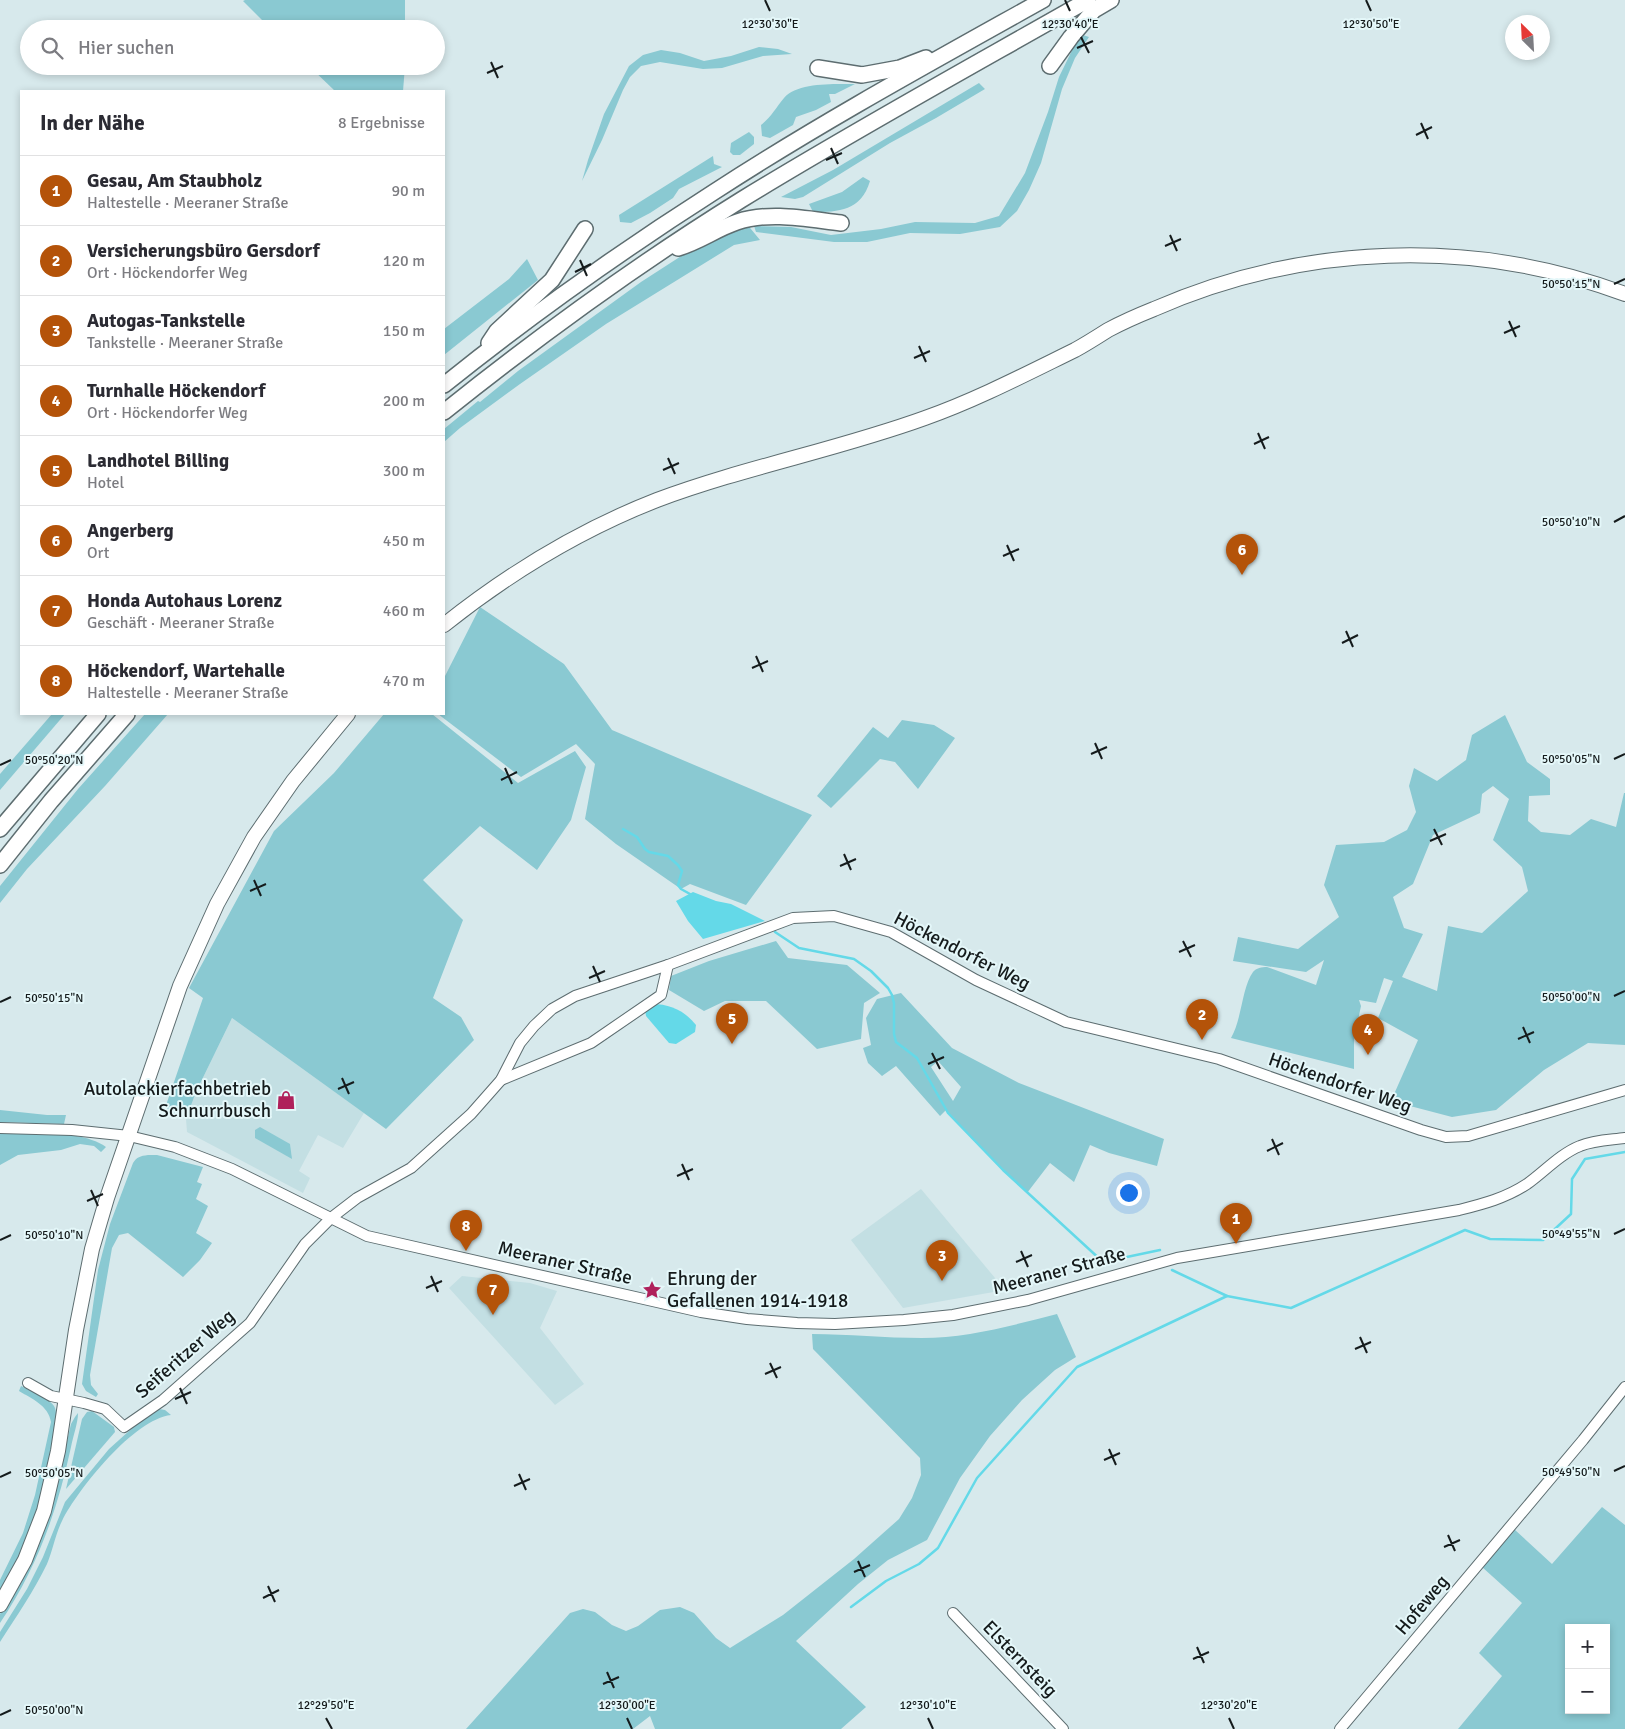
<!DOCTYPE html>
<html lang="de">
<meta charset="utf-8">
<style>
body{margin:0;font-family:Signika,sans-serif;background:#f7f7f7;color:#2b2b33}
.controls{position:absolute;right:15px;bottom:15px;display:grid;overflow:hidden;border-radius:0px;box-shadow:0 2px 8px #0003}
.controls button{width:45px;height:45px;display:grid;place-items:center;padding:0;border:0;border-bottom:1px solid #e1e1e2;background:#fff;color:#2b2b33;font:25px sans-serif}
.compass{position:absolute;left:1505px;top:15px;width:45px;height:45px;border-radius:50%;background:#fff;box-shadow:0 2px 8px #0003;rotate:336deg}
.you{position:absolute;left:1128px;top:1192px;width:18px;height:18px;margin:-12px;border:4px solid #fff;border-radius:50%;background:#1a73e8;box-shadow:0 0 0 8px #1a73e833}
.badge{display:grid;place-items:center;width:32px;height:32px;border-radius:50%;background:#b45309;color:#fff;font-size:16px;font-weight:700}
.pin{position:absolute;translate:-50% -41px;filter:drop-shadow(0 1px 2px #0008)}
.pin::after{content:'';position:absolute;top:26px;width:18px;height:15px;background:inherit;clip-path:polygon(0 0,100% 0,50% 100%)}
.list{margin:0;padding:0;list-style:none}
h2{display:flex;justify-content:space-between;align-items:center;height:65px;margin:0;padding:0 20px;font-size:21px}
h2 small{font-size:16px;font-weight:400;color:#7c7c81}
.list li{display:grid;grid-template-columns:32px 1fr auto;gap:15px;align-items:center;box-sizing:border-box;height:70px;padding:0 20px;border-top:1px solid #e1e1e2}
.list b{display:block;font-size:19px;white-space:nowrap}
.list p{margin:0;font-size:16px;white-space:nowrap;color:#7c7c81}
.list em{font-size:16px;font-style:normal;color:#7c7c81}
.icon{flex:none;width:28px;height:28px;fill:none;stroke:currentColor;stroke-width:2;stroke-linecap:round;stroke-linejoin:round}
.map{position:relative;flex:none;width:1625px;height:1729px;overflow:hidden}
.search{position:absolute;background:#fff;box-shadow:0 2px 8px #0003;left:20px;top:20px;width:425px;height:55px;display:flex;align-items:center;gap:12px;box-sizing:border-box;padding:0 18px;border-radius:28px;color:#7c7c81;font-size:19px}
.panel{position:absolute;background:#fff;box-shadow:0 2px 8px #0003;left:20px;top:90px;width:425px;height:625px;border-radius:0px}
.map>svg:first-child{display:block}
</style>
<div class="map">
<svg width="1625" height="1729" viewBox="0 0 1625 1729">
<rect width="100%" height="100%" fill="#d7e9ec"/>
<g fill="#c3dfe3">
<polygon points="232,1018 364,1113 343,1148 318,1135 299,1171 310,1178 303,1193 187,1132 186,1119 196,1092"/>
<polygon points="921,1189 1005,1290 903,1308 851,1240"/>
<polygon points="462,1276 530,1283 557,1291 540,1328 584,1384 555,1405 449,1288"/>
</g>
<g fill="#8ac9d2" fill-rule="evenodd">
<polygon points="245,0 405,0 405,29 271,29 243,1"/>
<polygon points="1080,34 1089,37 1075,58 1062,89 1041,163 1029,190 1017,211 1000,227 960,234 910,233 867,242 834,242 756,232 754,226 791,227 831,235 881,229 915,222 975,223 999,216 1025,173 1048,112 1059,77"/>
<polygon points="759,47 778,49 792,54 763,56 722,68 703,69 660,62 641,66 630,77 623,90 602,140 582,181 588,160 604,114 629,66 643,55 661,50 680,53 704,61 731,56"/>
<polygon points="309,66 405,66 403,91 335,91"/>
<polygon points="979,83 985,89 936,118 890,143 803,197 795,199 781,197 833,170"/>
<path d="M855,84L835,94H829L831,102L816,110L796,117L793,125L770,138L762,136L761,125C772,116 775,109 784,98C797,82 835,84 855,84Z"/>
<polygon points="749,132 754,137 754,144 740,155 733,155 730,152 731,143"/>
<polygon points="713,156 714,164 722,167 679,189 673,198 650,213 631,223 620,222 619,215"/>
<path d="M863,177L870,181C861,211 839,212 813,212L809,204L842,192Z"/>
<polygon points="746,223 760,240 734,245 606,324 520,384 460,428 444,442 444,429 478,401 480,402 518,371 641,282 706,240"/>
<polygon points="527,259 538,280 444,355 444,329 509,279"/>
<polygon points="480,607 564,664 612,730 812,815 746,905 690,884 681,889 616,844 585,819 595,764 576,744 521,777 438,714 444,714 444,678"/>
<polygon points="52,714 65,714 0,790 0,774"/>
<polygon points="145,714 168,714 105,786 27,869 0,903 0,886 78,789"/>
<polygon points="384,714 432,714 518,783 575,751 586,767 571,820 537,870 480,826 423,880 463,920 433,998 461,1017 474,1040 386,1129 232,1018 196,1092 186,1119 164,1111 203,998 189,988 274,831 334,773"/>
<path d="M1505,715L1527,762L1550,779V795L1529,796L1528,821L1541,832L1570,835L1591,819L1616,827L1624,793H1625V1045L1588,1043L1544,1070L1496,1110L1452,1117L1391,1101L1418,1040L1378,1018L1393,981L1384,978L1376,1003L1359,1000L1361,1006L1354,1039V1069L1231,1038C1242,1019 1242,987 1253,972C1256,968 1262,967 1267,967L1316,985L1324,960L1306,972L1233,961L1238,937L1298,949L1339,917L1324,885L1336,845L1384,842L1407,830L1416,812L1409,786L1414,768L1437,781L1466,760L1472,735ZM1493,786L1509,799L1493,840L1522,867L1528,891L1482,933L1448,926L1437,991L1402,977L1423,934L1404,928L1393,897L1413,884L1433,835L1480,813L1482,794Z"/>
<polygon points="902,720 934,725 955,738 918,789 895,762 880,759 831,808 817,796 873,727 888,738"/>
<polygon points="776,941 788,958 847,965 880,993 864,1003 861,1039 817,1049 766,1001 725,1001 704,1011 669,990 671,976 709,961"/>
<path d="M901,993L952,1048L1019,1083L1164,1139L1157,1166L1109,1153L1090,1145L1074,1182L1050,1163L1027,1193L971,1137L946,1110L940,1116L896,1066L882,1076L868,1063L863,1048L871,1045L866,1018L877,999ZM938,1061L961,1087L953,1101L931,1067Z"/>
<polygon points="0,1110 47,1115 66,1115 64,1124 0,1122"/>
<polygon points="260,1127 290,1144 292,1159 255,1138 255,1130"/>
<path d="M0,1134C30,1134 80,1129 106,1147L101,1152L94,1146L80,1144L61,1150L18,1155L0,1165Z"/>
<path d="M148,1155H157L203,1167L197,1182L202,1184L196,1199L208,1206L196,1233L212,1243L200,1260L183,1277L128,1233L119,1235L112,1248L90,1375L91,1385L98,1394L96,1397L86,1391L82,1384L98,1270L110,1224L133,1163C137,1157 140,1156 148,1155Z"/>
<path d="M1057,1314L1076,1357L1055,1370L1022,1400L990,1436L960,1478L927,1540L888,1560L858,1584L796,1641L866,1707L841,1729H655L650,1716L633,1729H466L570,1613L583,1609L595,1612L612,1625L626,1631L638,1626L660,1610L680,1607L694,1613L716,1638L730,1648L783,1615L854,1559L899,1519L912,1498L921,1475L920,1458L813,1349L812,1334C848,1334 885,1338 922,1338C967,1338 1014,1325 1057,1314Z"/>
<path d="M21,1386C29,1390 49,1398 54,1406C57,1411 56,1417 56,1423L45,1486L28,1540L0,1596V1580L23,1533L35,1495L51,1422C48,1405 32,1399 19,1391Z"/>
<path d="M159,1409L165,1410L171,1415C134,1419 78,1489 62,1521C55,1535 53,1550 47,1564C34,1591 16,1617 0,1642V1632L27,1589L43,1557L65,1502L109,1449L148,1414Z"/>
<polygon points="92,1411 114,1427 115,1432 66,1489 82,1419 87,1412"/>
<path d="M78,1413C78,1423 73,1436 71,1447C57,1512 37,1568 0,1623V1614L14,1592L53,1500L71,1424L75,1417Z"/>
<path d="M1602,1507L1625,1525V1729H1458L1502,1676L1479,1653L1522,1603L1482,1567L1514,1529L1552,1564ZM1569,1628H1606V1710H1569Z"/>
</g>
<g fill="#64d9e8">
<polygon points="693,892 716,901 731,904 765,921 703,939 688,921 676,901"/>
<path d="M652,1004C670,1004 685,1011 696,1025L695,1032L676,1044L669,1043L646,1016L645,1009Z"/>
</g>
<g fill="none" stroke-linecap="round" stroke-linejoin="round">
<g stroke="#64d9e8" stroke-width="2.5">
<polyline points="623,829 637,837 645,849 649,852 668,856 678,865 682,871 678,885 681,889 690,894"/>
<polyline points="775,932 799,948 854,959 871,971 888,988 892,995 894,1003 894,1034 896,1042 917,1058 948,1113 1003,1170 1103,1262 1160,1250"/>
<polyline points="1172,1270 1227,1296"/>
<polyline points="851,1607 886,1581 919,1564 938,1548 977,1478 1077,1367 1227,1296 1291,1308 1465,1230 1490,1239 1543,1240 1571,1214 1572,1179 1585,1159 1625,1152"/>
</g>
<g stroke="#5d6d70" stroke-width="12">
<g id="minor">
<polyline points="501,1080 591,1043 661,995 668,965"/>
<path d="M0,1128L72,1130L129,1136L175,1147L232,1169L367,1236L701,1312L747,1319L797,1323L835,1324L904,1320L953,1315L1028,1300L1177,1258L1459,1210C1483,1204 1506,1198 1527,1184C1544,1172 1560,1154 1580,1146C1594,1140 1610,1140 1625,1138"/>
<polyline points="28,1383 51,1396 84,1403 105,1409 124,1427 163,1400 250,1323 305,1244 331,1218 357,1198 411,1168 471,1114 501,1080 520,1043 534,1026 552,1009 575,996 668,965 793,918 834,916 891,932 976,980 1066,1022 1219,1059 1421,1130 1446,1137 1468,1136 1625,1090"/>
<polyline points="953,1613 1063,1729"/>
<polyline points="1340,1729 1583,1440 1625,1387"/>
</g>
</g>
<g stroke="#5d6d70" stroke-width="16">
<g id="major">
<path d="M444,625C508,574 580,530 657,500C745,467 837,450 925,418C976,400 1026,374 1075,350C1086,344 1097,337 1108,330C1123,322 1139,315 1154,309C1302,244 1473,237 1625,294"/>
<polyline points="0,1605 25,1560 44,1511 58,1451 76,1330 92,1249 107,1198 180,986 217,904 254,837 293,781 348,714"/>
</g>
</g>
<g stroke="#5d6d70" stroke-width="18">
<g id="highway">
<polyline points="1050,66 1071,37 1094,10 1111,0"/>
<polyline points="818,68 862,75 900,68 926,58"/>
<path d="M678,248C699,242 716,229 737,222C770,211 807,219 841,223"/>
<polyline points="489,343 497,331 552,280 585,229"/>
<path d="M444,385C530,316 620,252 714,192C820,123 932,62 1043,0"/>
<path d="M444,412C539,336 638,264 741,200C855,130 972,66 1088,0"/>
<polyline points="0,829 98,714"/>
<polyline points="0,865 51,801 127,714"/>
</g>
</g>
<use href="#minor" stroke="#fff" stroke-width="10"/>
<use href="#major" stroke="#fff" stroke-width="14"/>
<use href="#highway" stroke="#fff" stroke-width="15"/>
</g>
<path fill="none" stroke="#151b1c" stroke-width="2" d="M765,0L770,11M1065,0L1070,11M1366,0L1371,11M1081,37L1089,53M1077,48L1093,41M491,62L498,78M487,73L503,66M1421,123L1428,139M1416,135L1432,127M831,148L838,164M826,160L842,153M1170,235L1177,251M1165,246L1181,239M580,260L587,276M575,272L591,264M1614,284L1625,279M1509,321L1516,337M1504,333L1520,326M919,346L926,362M914,358L930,351M1258,433L1265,449M1254,444L1269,437M668,458L675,474M663,470L679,463M1614,522L1625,516M1007,545L1014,561M1003,556L1019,549M1346,631L1353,647M1342,643L1358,635M756,656L763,672M752,668L768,661M1095,743L1102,759M1091,754L1107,747M1614,759L1625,754M0,765L11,760M505,768L512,784M501,780L517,772M1434,829L1442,845M1430,841L1446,834M844,854L851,870M840,866L856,859M254,880L261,896M250,891L266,884M1183,941L1191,957M1179,952L1195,945M593,966L600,982M589,978L605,971M1614,996L1625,991M0,1002L11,997M1523,1027L1530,1043M1518,1039L1534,1032M932,1053L940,1069M928,1064L944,1057M342,1078L349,1094M338,1089L354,1082M1272,1139L1279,1155M1267,1151L1283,1143M682,1164L689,1180M677,1176L693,1169M91,1190L98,1206M87,1201L103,1194M1614,1234L1625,1229M0,1240L11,1235M1021,1251L1028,1267M1016,1262L1032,1255M431,1276L438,1292M426,1288L442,1281M1360,1337L1367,1353M1355,1349L1371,1342M770,1363L777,1378M765,1374L781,1367M180,1388L187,1404M175,1399L191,1392M1109,1449L1116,1465M1104,1460L1120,1453M1614,1471L1625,1466M519,1474L526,1490M0,1477L11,1472M514,1486L530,1479M1448,1535L1455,1551M1444,1547L1460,1540M858,1561L865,1577M854,1572L870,1565M268,1586L275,1602M263,1598L279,1590M1197,1647L1204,1663M1193,1659L1209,1652M607,1672L614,1688M603,1684L619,1677M0,1715L11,1710M326,1718L332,1729M627,1718L632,1729M928,1718L933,1729M1229,1718L1234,1729"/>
<defs>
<g id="shop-bare" transform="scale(1.5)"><path d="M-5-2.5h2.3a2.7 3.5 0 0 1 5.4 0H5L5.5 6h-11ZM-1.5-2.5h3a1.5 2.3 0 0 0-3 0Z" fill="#af215b" stroke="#e4f7f9" stroke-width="2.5" paint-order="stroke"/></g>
<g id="sight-bare" transform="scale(1.5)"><path d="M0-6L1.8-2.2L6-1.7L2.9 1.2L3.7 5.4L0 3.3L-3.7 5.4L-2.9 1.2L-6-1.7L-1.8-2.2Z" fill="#af215b" stroke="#e4f7f9" stroke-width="2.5" paint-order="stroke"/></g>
</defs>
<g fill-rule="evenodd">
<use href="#shop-bare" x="286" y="1100"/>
<use href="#sight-bare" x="652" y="1290"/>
</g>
<g text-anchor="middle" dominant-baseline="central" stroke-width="4" stroke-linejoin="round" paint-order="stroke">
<g font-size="19" fill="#151b1c" stroke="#e4f7f9">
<text transform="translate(962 951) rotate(27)">Höckendorfer Weg</text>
<text transform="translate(1340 1083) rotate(19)">Höckendorfer Weg</text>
<text transform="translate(565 1263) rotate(13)">Meeraner Straße</text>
<text transform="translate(1059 1271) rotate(-15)">Meeraner Straße</text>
<text transform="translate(185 1354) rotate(-41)">Seiferitzer Weg</text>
<text transform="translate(1422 1605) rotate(-50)">Hofeweg</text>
<text transform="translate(1020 1659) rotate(46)">Elsternsteig</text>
</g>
<g font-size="19" fill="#151b1c" stroke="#e4f7f9" text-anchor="end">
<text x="271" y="1089">Autolackierfachbetrieb<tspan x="271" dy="22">Schnurrbusch</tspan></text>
<text x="667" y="1279" text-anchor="start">Ehrung der<tspan x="667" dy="22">Gefallenen 1914-1918</tspan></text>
</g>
</g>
<g font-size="12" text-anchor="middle" fill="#151b1c" stroke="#e4f7f9" stroke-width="4" stroke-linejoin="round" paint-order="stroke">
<text x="1070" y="28">12°30'40"E</text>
<text x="770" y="28">12°30'30"E</text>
<text x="1371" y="28">12°30'50"E</text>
<text x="1571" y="288">50°50'15"N</text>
<text x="1571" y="526">50°50'10"N</text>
<text x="1571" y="763">50°50'05"N</text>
<text x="54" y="764">50°50'20"N</text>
<text x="1571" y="1001">50°50'00"N</text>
<text x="54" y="1002">50°50'15"N</text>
<text x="1571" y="1238">50°49'55"N</text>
<text x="54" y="1239">50°50'10"N</text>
<text x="1571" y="1476">50°49'50"N</text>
<text x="54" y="1477">50°50'05"N</text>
<text x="326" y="1709">12°29'50"E</text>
<text x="627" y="1709">12°30'00"E</text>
<text x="928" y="1709">12°30'10"E</text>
<text x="1229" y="1709">12°30'20"E</text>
<text x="54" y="1714">50°50'00"N</text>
</g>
</svg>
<div class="controls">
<button>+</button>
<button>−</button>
</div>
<svg class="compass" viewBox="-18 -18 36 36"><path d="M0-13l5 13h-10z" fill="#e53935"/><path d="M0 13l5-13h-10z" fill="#7c7c81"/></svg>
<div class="you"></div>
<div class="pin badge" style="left:1236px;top:1244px">1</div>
<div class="pin badge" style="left:1202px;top:1040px">2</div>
<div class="pin badge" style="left:942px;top:1281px">3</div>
<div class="pin badge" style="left:1368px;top:1055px">4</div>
<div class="pin badge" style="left:732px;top:1044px">5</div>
<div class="pin badge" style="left:1242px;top:575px">6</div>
<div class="pin badge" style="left:493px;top:1315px">7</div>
<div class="pin badge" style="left:466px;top:1251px">8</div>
<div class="search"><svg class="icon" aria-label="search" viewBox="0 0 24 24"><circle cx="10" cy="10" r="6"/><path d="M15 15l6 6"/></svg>Hier suchen</div>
<section class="panel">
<h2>In der Nähe<small>8 Ergebnisse</small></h2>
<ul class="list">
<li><span class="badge">1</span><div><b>Gesau, Am Staubholz</b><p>Haltestelle · Meeraner Straße</p></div><em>90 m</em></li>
<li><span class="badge">2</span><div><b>Versicherungsbüro Gersdorf</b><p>Ort · Höckendorfer Weg</p></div><em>120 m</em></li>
<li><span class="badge">3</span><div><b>Autogas-Tankstelle</b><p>Tankstelle · Meeraner Straße</p></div><em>150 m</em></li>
<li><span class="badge">4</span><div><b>Turnhalle Höckendorf</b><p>Ort · Höckendorfer Weg</p></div><em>200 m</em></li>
<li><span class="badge">5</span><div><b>Landhotel Billing</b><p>Hotel</p></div><em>300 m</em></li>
<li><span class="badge">6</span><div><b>Angerberg</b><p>Ort</p></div><em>450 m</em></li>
<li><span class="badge">7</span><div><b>Honda Autohaus Lorenz</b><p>Geschäft · Meeraner Straße</p></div><em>460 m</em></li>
<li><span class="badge">8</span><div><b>Höckendorf, Wartehalle</b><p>Haltestelle · Meeraner Straße</p></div><em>470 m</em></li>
</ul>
</section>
</div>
